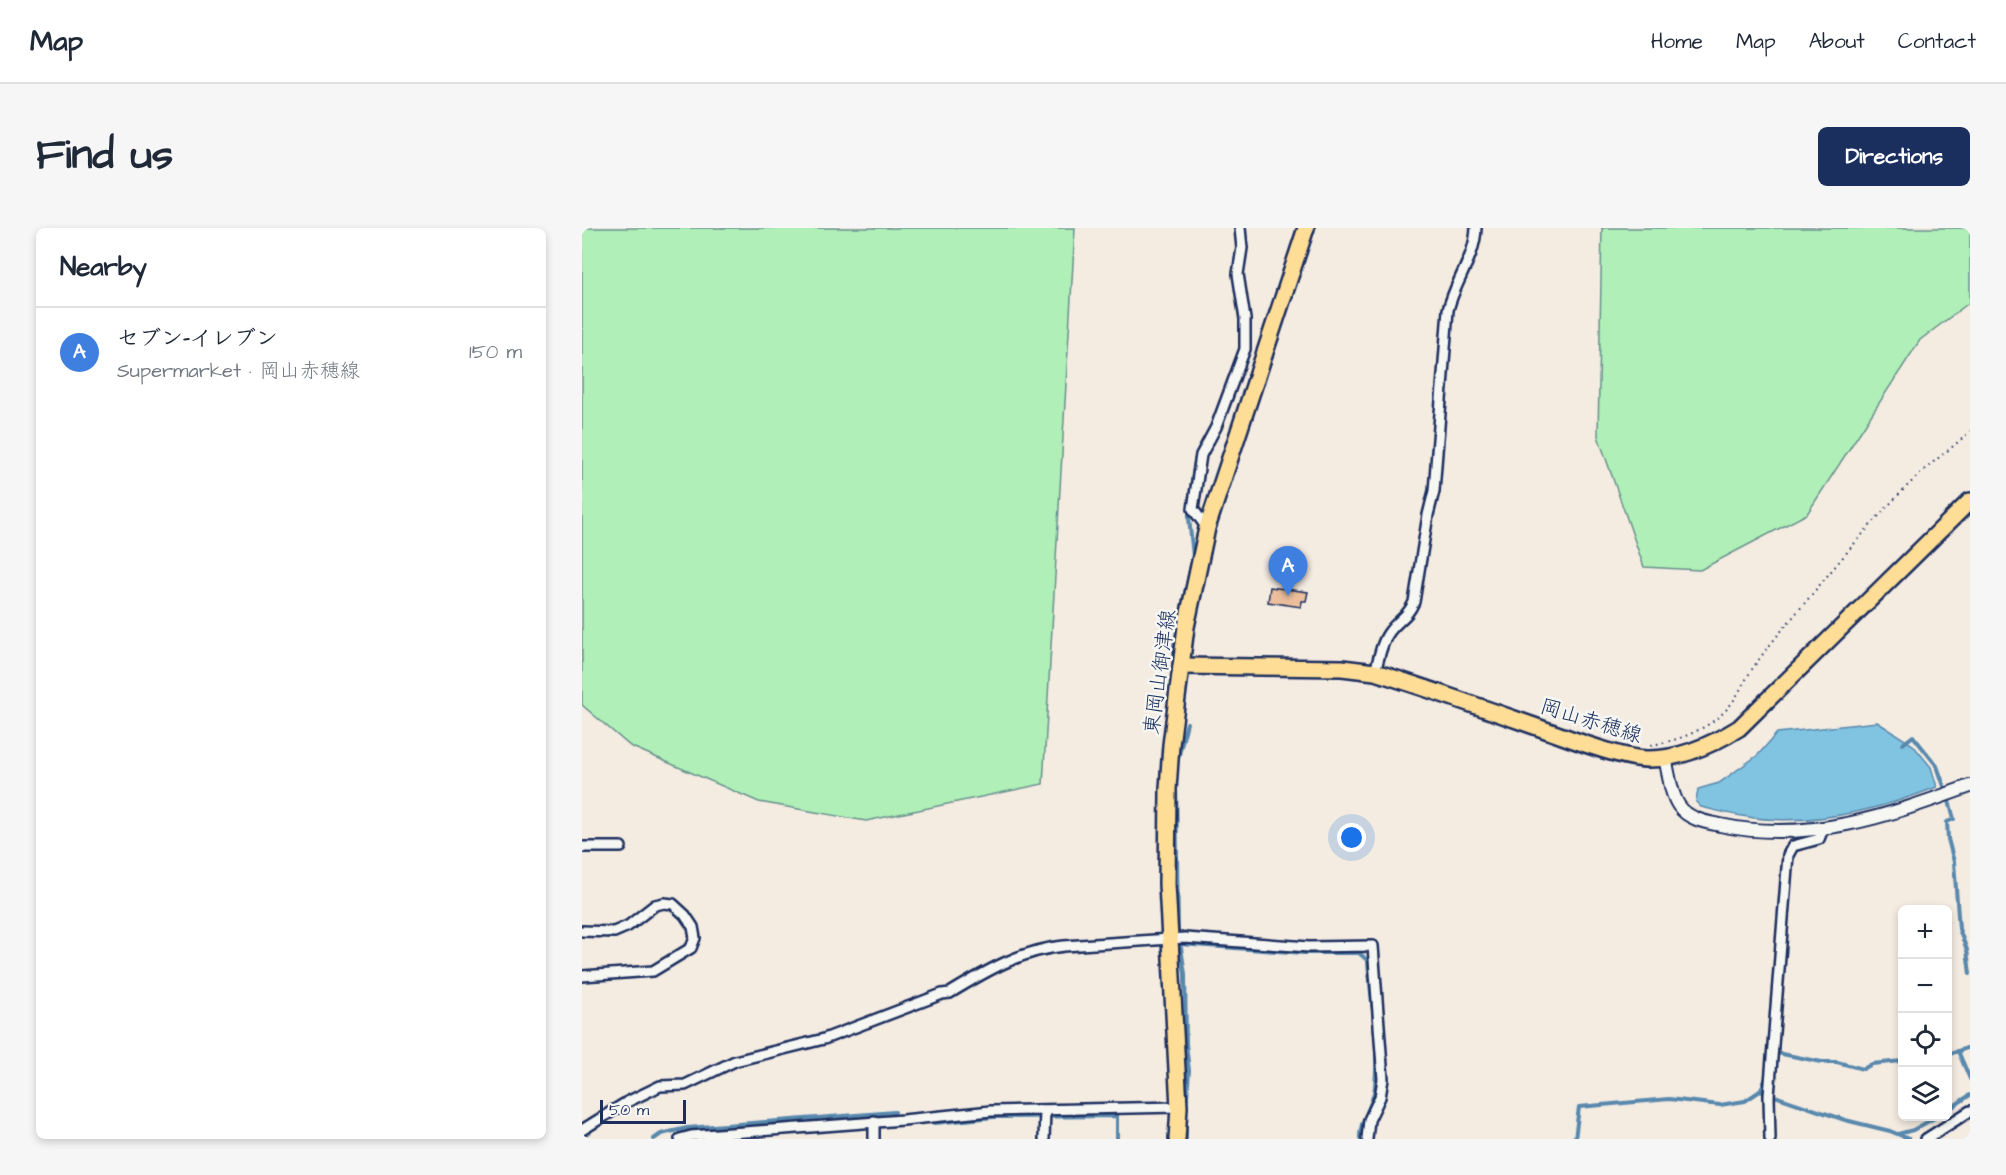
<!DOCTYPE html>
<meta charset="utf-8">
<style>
body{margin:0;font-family:"Architects Daughter","Klee One",sans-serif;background:#f6f6f7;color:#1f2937}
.controls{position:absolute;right:18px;bottom:18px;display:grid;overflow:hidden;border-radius:9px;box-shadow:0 3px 9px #0003}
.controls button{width:54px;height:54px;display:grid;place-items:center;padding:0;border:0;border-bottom:2px solid #e0e1e3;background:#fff;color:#1f2937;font:30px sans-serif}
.scale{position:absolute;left:18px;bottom:15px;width:86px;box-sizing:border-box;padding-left:6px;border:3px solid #1b2f5e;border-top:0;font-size:16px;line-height:21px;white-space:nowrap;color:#1b2f5e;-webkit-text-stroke:4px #f6f6f2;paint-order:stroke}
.you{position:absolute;left:770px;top:610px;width:21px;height:21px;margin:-15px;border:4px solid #fff;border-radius:50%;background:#1a73e8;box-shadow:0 0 0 9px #1a73e833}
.badge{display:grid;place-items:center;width:39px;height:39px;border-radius:50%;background:#1b2f5e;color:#fff;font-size:20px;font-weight:700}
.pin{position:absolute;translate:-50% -50px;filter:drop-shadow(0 2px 3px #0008)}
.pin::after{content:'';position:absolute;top:32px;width:21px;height:18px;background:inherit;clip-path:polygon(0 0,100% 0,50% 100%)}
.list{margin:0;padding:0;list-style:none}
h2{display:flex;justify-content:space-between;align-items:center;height:78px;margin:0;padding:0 24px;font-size:26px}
h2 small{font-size:20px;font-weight:400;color:#747a83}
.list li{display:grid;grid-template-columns:39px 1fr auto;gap:18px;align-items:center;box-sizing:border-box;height:90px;padding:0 24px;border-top:2px solid #e0e1e3}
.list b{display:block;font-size:22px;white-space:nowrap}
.list p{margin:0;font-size:20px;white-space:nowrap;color:#747a83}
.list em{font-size:20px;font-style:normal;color:#747a83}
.icon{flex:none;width:33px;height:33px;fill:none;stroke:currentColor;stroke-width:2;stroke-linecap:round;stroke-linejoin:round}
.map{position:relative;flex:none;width:1388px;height:911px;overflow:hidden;border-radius:9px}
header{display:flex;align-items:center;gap:36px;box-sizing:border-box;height:84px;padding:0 30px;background:#fff;border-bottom:2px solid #e0e1e3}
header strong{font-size:28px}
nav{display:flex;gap:33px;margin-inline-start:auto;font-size:21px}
.intro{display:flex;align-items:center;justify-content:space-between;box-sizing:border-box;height:144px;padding:0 36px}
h1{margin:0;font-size:42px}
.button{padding:15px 27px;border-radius:9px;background:#1b2f5e;color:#fff;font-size:21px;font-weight:700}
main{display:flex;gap:36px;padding:0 36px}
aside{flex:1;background:#fff;border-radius:9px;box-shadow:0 3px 9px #0003}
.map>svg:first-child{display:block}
</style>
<header>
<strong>Map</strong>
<nav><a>Home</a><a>Map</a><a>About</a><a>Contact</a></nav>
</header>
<div class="intro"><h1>Find us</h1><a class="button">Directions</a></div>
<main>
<aside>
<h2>Nearby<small></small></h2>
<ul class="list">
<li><span class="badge" style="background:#3f7fe0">A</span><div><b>セブン-イレブン</b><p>Supermarket · 岡山赤穂線</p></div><em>150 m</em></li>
</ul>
</aside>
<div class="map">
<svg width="1388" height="911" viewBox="0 0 1388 911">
<rect width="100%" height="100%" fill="#f4ebe1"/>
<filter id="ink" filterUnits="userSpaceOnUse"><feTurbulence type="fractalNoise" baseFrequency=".0167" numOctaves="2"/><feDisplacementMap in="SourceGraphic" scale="12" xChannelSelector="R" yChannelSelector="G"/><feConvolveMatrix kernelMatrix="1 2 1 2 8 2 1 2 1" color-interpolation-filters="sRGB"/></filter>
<g filter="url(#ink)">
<g fill="#b0f0b8" stroke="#66908b" stroke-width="1.5">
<polygon points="0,0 493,0 461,556 284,593 177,574 48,518 0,477"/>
<polygon points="1020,0 1388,0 1388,74 1338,112 1225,286 1118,342 1062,339 1016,208"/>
</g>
<path fill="#80c4e1" stroke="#5888ad" stroke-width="1.5" d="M1295,494L1331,517L1349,539L1355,559C1294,583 1226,600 1160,588C1146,586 1132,582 1119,579L1114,574L1116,561L1137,555L1176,527L1195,505Z"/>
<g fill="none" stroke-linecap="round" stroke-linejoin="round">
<g stroke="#5888ad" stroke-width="4">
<polyline points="591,422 611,328 607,290 607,273 613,232 620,217"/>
<polyline points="1321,516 1331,508 1355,538 1363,561"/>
<polyline points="594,538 605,495"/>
<polyline points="594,554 596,705"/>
<polyline points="1367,573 1372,591 1365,594 1366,611 1372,634 1377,701 1385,722 1388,746"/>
<path d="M598,716L722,725H777L786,733C789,774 797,817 793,858C792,877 777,892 778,911"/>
<polyline points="599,720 603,746 604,816 607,843 604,880"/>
<polyline points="1388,819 1376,823 1388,851"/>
<polyline points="1195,825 1240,834 1255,834 1281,841 1290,836 1320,833"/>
<polyline points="1366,827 1376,823"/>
<polyline points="1178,863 1184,850"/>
<polyline points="1366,882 1388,867"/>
<polyline points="604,888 604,911"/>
<polyline points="353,895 412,889 535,888 535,911"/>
<polyline points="1316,906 1331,902 1356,888"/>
<polyline points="72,911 79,906 105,900 313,884"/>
<polyline points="993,911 997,879 1087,871 1138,877 1163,873 1178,863 1263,892 1308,903 1327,911"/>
</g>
</g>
<polygon fill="#ecbe9c" stroke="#1b2f5e" stroke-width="1.5" points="688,359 726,364 724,373 720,373 719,379 686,374"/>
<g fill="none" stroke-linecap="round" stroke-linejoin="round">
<g stroke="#1b2f5e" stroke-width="14">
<g id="minor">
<polyline points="625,300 611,281 619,227 634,199 663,121 663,91 656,46 660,20 658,0"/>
<path d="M793,444C797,431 799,414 808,403C817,391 825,390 832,374L846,287L852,263L866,82C873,53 893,30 894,0"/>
<polyline points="0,619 39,619"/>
<polyline points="0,703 32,704 46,698 73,677 82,675 91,676 103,687 111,699 113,710 109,720 71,743 0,748"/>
<path d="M0,902L45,874L78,858L103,857L153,833L242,811L360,766L368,765C404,743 440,722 482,718L603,710L727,719L791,718L801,851L798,869L787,892L785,911"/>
<polyline points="98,911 109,908 321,892 409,883 597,879"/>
<polyline points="292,911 292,893"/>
<polyline points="462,911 463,882"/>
<polyline points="1188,911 1187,868 1206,627 1211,618 1237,611 1241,601"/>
<polyline points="1344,911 1388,883"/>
</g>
</g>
<g stroke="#1b2f5e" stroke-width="16">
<path id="tertiary" d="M1083,530C1087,545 1088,565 1097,578C1106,591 1123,594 1138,597C1226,616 1306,588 1388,558"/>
</g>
<g stroke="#1b2f5e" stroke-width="20">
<g id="primary">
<path d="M599,438L760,440L793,444C854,463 915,485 975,506C997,514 1046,532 1067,531C1099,531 1131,516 1157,500L1388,273"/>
<polyline points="595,911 597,879 585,656 586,561 589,517 604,399 625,300 724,0"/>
</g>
</g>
<path stroke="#1b2f5e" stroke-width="2" stroke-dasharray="1.5 4.5" stroke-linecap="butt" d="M1069,517C1096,513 1124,502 1143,483C1156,470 1162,452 1173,437C1192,410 1215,385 1236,359C1270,318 1304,277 1343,241C1358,228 1374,217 1388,203"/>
<use href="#minor" stroke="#f6f6f2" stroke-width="9"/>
<use href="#tertiary" stroke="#f6f6f2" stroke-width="12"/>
<use href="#primary" stroke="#fedd96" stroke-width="15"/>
</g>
</g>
<g text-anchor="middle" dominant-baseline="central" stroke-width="5" stroke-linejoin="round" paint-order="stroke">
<g font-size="21" fill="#1b2f5e" stroke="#f6f6f2">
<text transform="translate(578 444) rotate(-82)">東岡山御津線</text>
<text transform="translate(1009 493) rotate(17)">岡山赤穂線</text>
</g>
</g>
</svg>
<div class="controls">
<button>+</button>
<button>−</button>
<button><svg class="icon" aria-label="locate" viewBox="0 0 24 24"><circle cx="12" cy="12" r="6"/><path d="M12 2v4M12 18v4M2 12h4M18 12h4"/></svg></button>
<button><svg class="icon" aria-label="layers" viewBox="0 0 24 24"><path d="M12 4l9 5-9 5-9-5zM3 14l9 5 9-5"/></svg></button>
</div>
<div class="scale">50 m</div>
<div class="you"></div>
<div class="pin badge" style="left:706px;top:368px;background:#3f7fe0">A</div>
</div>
</main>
